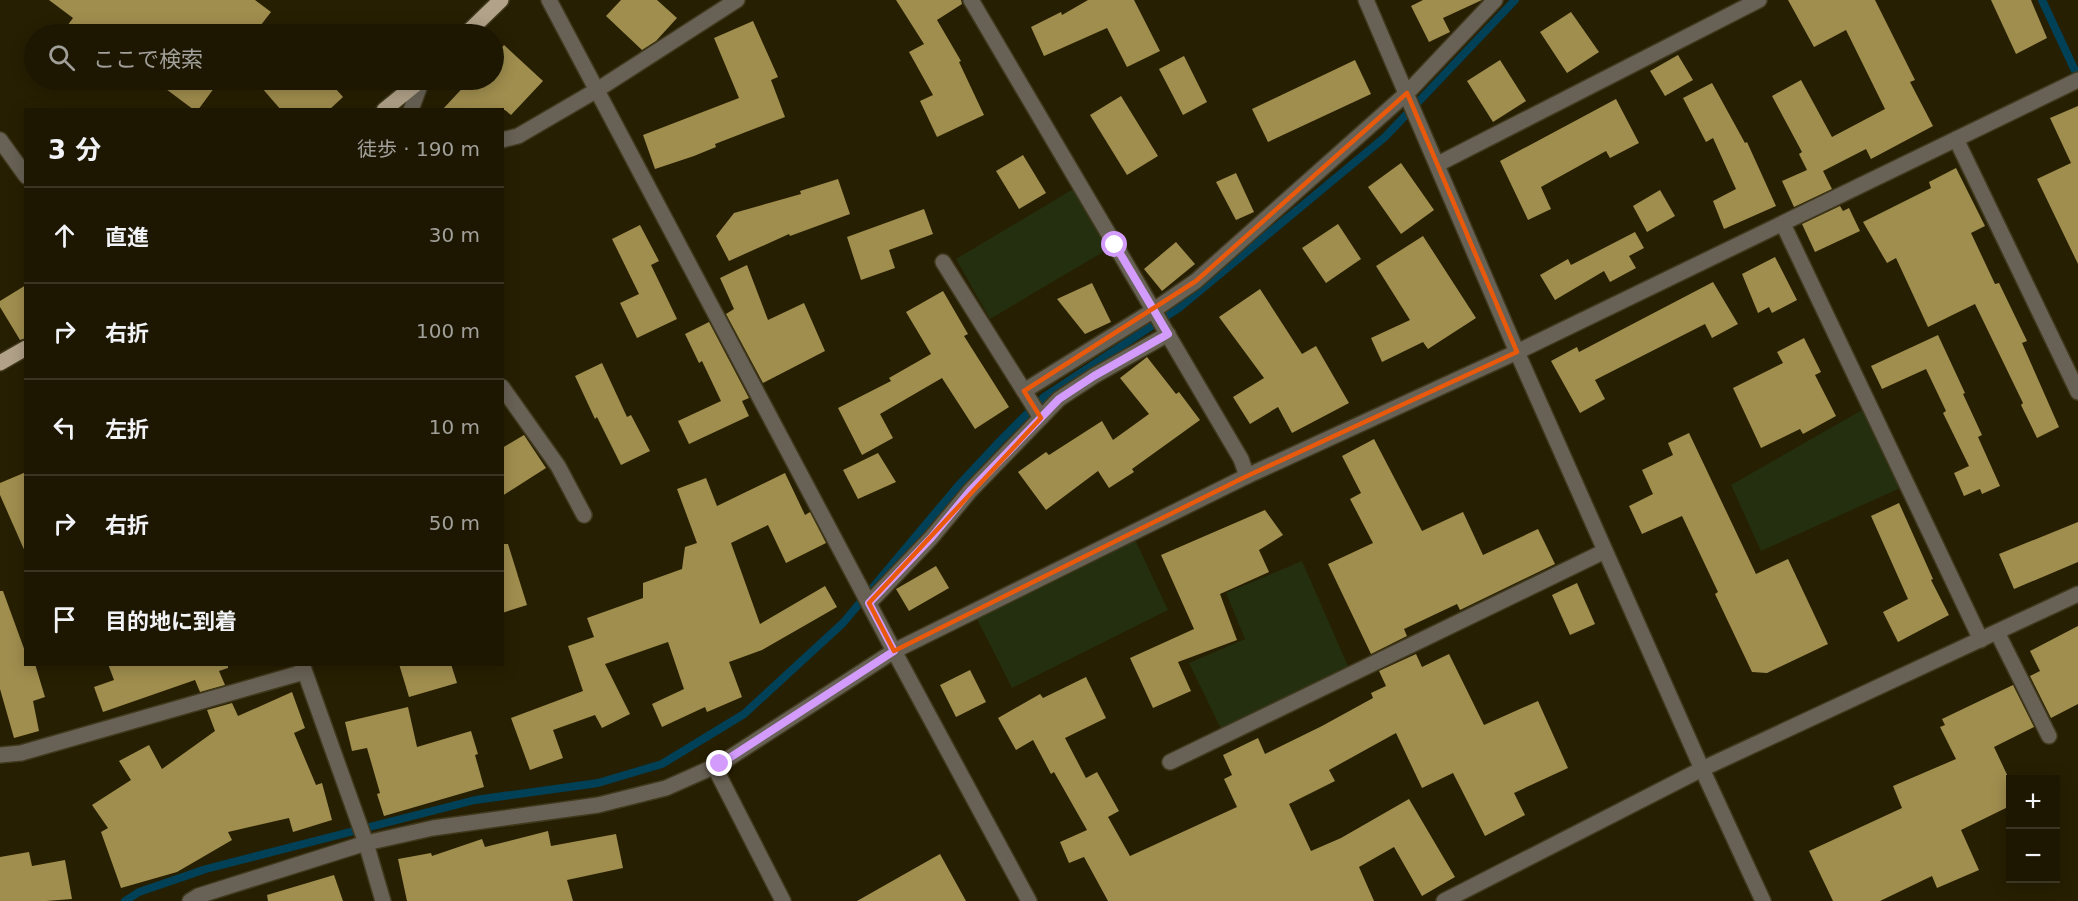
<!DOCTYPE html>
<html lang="ja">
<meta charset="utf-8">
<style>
body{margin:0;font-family:"DejaVu Sans","Noto Sans JP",sans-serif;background:#25200c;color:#f1f3f6}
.controls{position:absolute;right:18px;bottom:18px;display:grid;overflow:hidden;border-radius:0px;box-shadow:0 3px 15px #0003}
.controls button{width:54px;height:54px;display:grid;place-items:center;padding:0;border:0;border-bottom:2px solid #3b3624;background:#1d1702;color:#f1f3f6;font:30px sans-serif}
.stop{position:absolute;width:18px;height:18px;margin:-14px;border:4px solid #d39cfc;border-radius:50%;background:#fff}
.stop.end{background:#d39cfc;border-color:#fff;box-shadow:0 2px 6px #0008}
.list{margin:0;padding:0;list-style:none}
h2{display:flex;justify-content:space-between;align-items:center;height:78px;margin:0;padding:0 24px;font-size:26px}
h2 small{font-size:20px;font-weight:400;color:#a09f99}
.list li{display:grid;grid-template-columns:39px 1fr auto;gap:18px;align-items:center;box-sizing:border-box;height:96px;padding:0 24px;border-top:2px solid #3b3624}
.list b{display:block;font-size:22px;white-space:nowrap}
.list em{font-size:20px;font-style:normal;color:#a09f99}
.icon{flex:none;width:33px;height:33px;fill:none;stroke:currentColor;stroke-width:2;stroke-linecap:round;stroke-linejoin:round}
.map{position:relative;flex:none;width:2078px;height:901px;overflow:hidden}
.search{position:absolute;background:#1d1702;box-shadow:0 3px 15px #0003;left:24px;top:24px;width:480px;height:66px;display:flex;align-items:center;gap:15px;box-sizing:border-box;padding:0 21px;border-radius:33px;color:#a09f99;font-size:22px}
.panel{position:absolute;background:#1d1702;box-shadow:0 3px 15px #0003;left:24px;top:108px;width:480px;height:558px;border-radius:0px}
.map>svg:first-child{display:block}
</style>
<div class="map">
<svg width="2078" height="901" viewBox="0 0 2078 901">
<rect width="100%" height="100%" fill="#271f02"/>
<g fill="#232f0f">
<polygon points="1080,185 1115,245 990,319 956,259"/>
<polygon points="1869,406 1907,485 1761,551 1731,485"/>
<polygon points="1132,533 1168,610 1012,688 973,611"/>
<polygon points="1302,561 1351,673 1224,735 1189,663 1245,639 1226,593"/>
</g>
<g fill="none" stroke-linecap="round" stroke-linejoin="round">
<g stroke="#004157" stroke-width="8">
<polyline points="2042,0 2078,77"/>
<polyline points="125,901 139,892 206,869 475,800 598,783 662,764 744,714 843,623 958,486 1001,440 1044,397 1179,308 1385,137 1515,0"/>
</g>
</g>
<g fill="#a08e4e">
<polygon points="49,0 255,0 271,12 254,34 61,34 73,18"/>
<polygon points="621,0 657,0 677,18 656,41 642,50 606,16"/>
<polygon points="896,0 961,0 962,4 937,20 961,61 959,62 984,115 937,137 920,101 933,95 909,52 924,44"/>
<polygon points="1088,0 1134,0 1160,51 1127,67 1107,28 1044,56 1031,27 1061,12 1062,15"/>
<polygon points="1423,0 1482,0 1443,18 1450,32 1429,42 1411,6"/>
<polygon points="1788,0 1875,0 1915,80 1910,82 1933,126 1871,159 1866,149 1823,171 1832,189 1794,207 1782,181 1807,170 1799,154 1802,152 1772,96 1801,80 1832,137 1885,109 1846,30 1814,47"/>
<polygon points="1991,0 2031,0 2047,38 2016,54"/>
<polygon points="1571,12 1599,52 1567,73 1540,32"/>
<polygon points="753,21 778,77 771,80 785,117 715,144 716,147 694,156 655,169 643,135 739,98 714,38"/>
<polygon points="504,45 543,81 511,115 505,110 442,110 470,80 494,80 494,57"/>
<polygon points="1678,55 1693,80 1665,96 1650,71"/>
<polygon points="1184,56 1207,102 1183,115 1159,69"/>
<polygon points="1355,60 1371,94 1268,142 1252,109"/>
<polygon points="1500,60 1526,101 1493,122 1467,81"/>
<polygon points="154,80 220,80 198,110 194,110"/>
<polygon points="255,80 328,80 343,97 329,110 281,110"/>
<polygon points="1712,83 1745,143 1747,142 1776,206 1724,229 1713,201 1736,189 1713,138 1706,142 1683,98"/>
<polygon points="1121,96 1158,156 1127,175 1090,115"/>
<polygon points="1616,99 1639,143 1610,158 1606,151 1541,187 1551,209 1528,220 1500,161"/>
<polygon points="2078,106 2078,264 2037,179 2071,163 2050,118"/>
<polygon points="1023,155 1046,193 1019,209 996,171"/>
<polygon points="1401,163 1434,210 1401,234 1368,187"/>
<polygon points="1956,168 1985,226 1971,233 1995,284 1999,283 2027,341 2022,343 2059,427 2037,438 2021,405 2023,403 1975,304 1928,327 1896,258 1887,263 1863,222 1931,188 1929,182"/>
<polygon points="1236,173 1254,212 1236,220 1216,182"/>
<polygon points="838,179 850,214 790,236 789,234 729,261 716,236 734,213 801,194 800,191"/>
<polygon points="1660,190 1675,216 1647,232 1633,206"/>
<polygon points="1840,206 1843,211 1849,208 1860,231 1815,252 1802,224"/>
<polygon points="924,209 933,234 889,250 895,268 861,280 847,237"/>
<polygon points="1338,224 1361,259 1326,283 1302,248"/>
<polygon points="640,225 659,261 651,265 677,319 637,338 620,303 639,294 612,239"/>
<polygon points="1635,232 1644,248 1629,256 1636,268 1610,282 1604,271 1555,300 1540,275 1568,259 1571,265"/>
<polygon points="1423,236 1476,318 1428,349 1423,342 1382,362 1371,338 1410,320 1376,266"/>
<polygon points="1176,242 1195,264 1162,291 1144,269"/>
<polygon points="1775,257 1797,300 1772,313 1769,307 1758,313 1742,274"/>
<polygon points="747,265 768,320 804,303 825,351 763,383 726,314 734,309 720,278"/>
<polygon points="1713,282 1738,324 1712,338 1705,324 1595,380 1605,399 1580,413 1551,361 1577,347 1579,352"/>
<polygon points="1092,283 1111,322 1085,334 1057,299"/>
<polygon points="26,285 26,338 20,340 0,307 0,301"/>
<polygon points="1260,289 1302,354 1316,346 1349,403 1292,433 1278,407 1250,424 1233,397 1264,378 1219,317"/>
<polygon points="943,291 968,334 964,336 1009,407 975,429 942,378 880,414 893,438 862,455 838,408 891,381 889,378 931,354 906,312"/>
<polygon points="709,322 749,398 742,401 749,416 689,444 678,421 721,401 702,361 699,363 685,334"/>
<polygon points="1938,335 1965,393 1963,394 1982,435 1978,437 2000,486 1982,494 1980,489 1964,496 1954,473 1969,466 1943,413 1946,411 1926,369 1882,389 1871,366"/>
<polygon points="1804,338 1821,372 1815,375 1836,416 1803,434 1800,429 1761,448 1733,388 1783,363 1777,352"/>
<polygon points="1147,357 1176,394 1179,392 1200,420 1132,469 1134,472 1109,488 1098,471 1046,510 1018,472 1046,452 1049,455 1102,421 1113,440 1149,414 1120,378"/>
<polygon points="602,363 627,417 631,415 650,451 621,465 597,417 595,419 575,376"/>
<polygon points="1689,433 1756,574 1788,559 1828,644 1767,673 1752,672 1715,594 1718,592 1682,516 1642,534 1629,506 1653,494 1642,470 1673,455 1668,443"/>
<polygon points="524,435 546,468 502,496 502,448"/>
<polygon points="1374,439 1422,531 1463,512 1483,555 1538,529 1555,564 1460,610 1457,604 1404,629 1407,636 1371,654 1328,564 1373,543 1350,499 1361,493 1342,456"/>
<polygon points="878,453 896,482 858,499 843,470"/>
<polygon points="26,472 26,554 0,495 0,483"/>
<polygon points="785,473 805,515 810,512 826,543 786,563 768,525 731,543 760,624 825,586 837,607 762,650 729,662 742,697 707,712 705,707 662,727 652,704 684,689 668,642 605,664 630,714 602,728 595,715 553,730 563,758 530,770 511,718 583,691 568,646 594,637 587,618 643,598 643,583 682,569 685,547 697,543 677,489 706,478 717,506"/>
<polygon points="1899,503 1933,579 1931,580 1949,615 1898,642 1883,612 1908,599 1871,516"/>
<polygon points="1265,510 1283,535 1259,550 1269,572 1220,594 1237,640 1178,662 1191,691 1153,708 1130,658 1194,629 1161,555"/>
<polygon points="2078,522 2078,562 2014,589 1999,554"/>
<polygon points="502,544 508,544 527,605 502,613"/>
<polygon points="936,566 949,588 909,611 896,589"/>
<polygon points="1577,583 1595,624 1570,635 1552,595"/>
<polygon points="0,591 3,591 26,654 26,664 35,664 45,697 33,701 39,731 14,738 0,689"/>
<polygon points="2078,626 2078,704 2051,718 2030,676 2040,671 2030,651"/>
<polygon points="1416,654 1422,667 1449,654 1484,725 1538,701 1568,768 1514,793 1525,815 1485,836 1453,773 1422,788 1396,733 1329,770 1335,781 1289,804 1311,851 1341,838 1409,799 1455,877 1422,896 1394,847 1359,867 1374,901 1108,901 1084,857 1069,863 1060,842 1087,830 1054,772 1051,774 1033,740 1016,750 998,718 1040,694 1043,698 1086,677 1106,718 1065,738 1086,778 1097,772 1119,811 1108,817 1130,856 1237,807 1224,779 1232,775 1223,755 1258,738 1265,754 1322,726 1373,698 1371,693 1386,686 1379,671"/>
<polygon points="108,664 228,664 228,668 219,671 225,685 200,692 195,680 103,712 94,687 114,680"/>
<polygon points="399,664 451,664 457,683 409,697"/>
<polygon points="970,670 986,702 956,717 940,685"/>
<polygon points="2013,685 2034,727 1994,747 2010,781 2010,806 1961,830 1979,870 1937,888 1932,876 1880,901 1833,901 1809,851 1902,808 1893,786 1956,759 1940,727 1945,725 1942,719"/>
<polygon points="292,692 305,728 294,733 316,785 322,783 332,820 293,832 289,818 228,832 232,840 177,872 121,888 101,832 108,828 92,805 131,780 119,761 149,745 162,769 215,731 207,710 232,703 238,716"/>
<polygon points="408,707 417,747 471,731 478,754 475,755 484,787 384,816 377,794 380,793 367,748 352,751 345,722"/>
<polygon points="548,831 551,846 616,834 623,868 567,880 573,901 407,901 398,859 431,853 432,856 482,839 485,847"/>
<polygon points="29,852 32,866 65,860 72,899 46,901 0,901 0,857"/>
<polygon points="940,854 966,901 857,901"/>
<polygon points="334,875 343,901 268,901 267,895"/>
</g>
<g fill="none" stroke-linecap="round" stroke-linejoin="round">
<g stroke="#40391d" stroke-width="18">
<g id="minor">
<polyline points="549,0 894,651 1029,901"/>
<polyline points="971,0 1241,459 1247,476"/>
<polyline points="1366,0 1517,352 1702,769 1763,901"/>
<polyline points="411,110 422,80"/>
<polyline points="1956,139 2078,392"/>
<polyline points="0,140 26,176"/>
<polyline points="502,140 518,136 597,90 737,0"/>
<polyline points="1438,164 1759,0"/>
<polyline points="1783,224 1981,640"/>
<polyline points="943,262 1041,418"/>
<polyline points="502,387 558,466 584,515"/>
<polyline points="1024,391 1154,310 1196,281 1407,93 1495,0"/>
<polyline points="869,603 931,538 970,491 1059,399 1094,376 1168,334"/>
<polyline points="1997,632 2049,736"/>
<polyline points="302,664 366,843 383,901"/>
<polyline points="0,755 21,753 304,672"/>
<polyline points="1170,762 1605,551"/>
<polyline points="714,766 783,901"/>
<polyline points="190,901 198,896 366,843 433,828 598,805 666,788 720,764 894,651 1247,476 1517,352 2078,80"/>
<polyline points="1444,901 1702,769 2078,594"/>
</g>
</g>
<g stroke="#40391d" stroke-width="18">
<g id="major">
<polyline points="466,34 501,0"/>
<polyline points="384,110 421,80"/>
<polyline points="0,363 26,348"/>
</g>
</g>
<use href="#minor" stroke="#686155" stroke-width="15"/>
<use href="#major" stroke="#b1a289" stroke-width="15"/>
</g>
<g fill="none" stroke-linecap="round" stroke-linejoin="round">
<polyline stroke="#d39cfc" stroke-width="8" points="720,764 894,651 869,603 931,538 970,491 1059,399 1094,376 1168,334 1115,245"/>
</g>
<path fill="none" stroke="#e8590c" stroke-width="4.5" stroke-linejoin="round" d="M1407,93L1517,352L1247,476L894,651L869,603L1041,418L1024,391L1196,281Z"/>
</svg>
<div class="controls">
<button>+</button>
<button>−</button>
</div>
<div class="stop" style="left:1115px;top:245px"></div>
<div class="stop end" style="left:720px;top:764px"></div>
<div class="search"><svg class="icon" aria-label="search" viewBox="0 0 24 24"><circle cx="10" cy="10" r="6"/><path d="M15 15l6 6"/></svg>ここで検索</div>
<section class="panel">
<h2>3 分<small>徒歩 · 190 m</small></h2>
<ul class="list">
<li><svg class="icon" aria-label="ahead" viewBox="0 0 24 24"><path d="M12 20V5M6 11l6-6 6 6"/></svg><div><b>直進</b></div><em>30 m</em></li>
<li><svg class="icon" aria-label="right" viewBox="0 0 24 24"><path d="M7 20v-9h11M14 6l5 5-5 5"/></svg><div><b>右折</b></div><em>100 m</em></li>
<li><svg class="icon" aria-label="left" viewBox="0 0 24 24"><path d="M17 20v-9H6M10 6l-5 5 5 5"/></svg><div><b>左折</b></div><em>10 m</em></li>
<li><svg class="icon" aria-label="right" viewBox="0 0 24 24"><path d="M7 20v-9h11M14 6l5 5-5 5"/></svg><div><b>右折</b></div><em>50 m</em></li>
<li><svg class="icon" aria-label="arrive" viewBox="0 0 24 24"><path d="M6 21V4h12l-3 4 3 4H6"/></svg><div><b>目的地に到着</b></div></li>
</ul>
</section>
</div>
